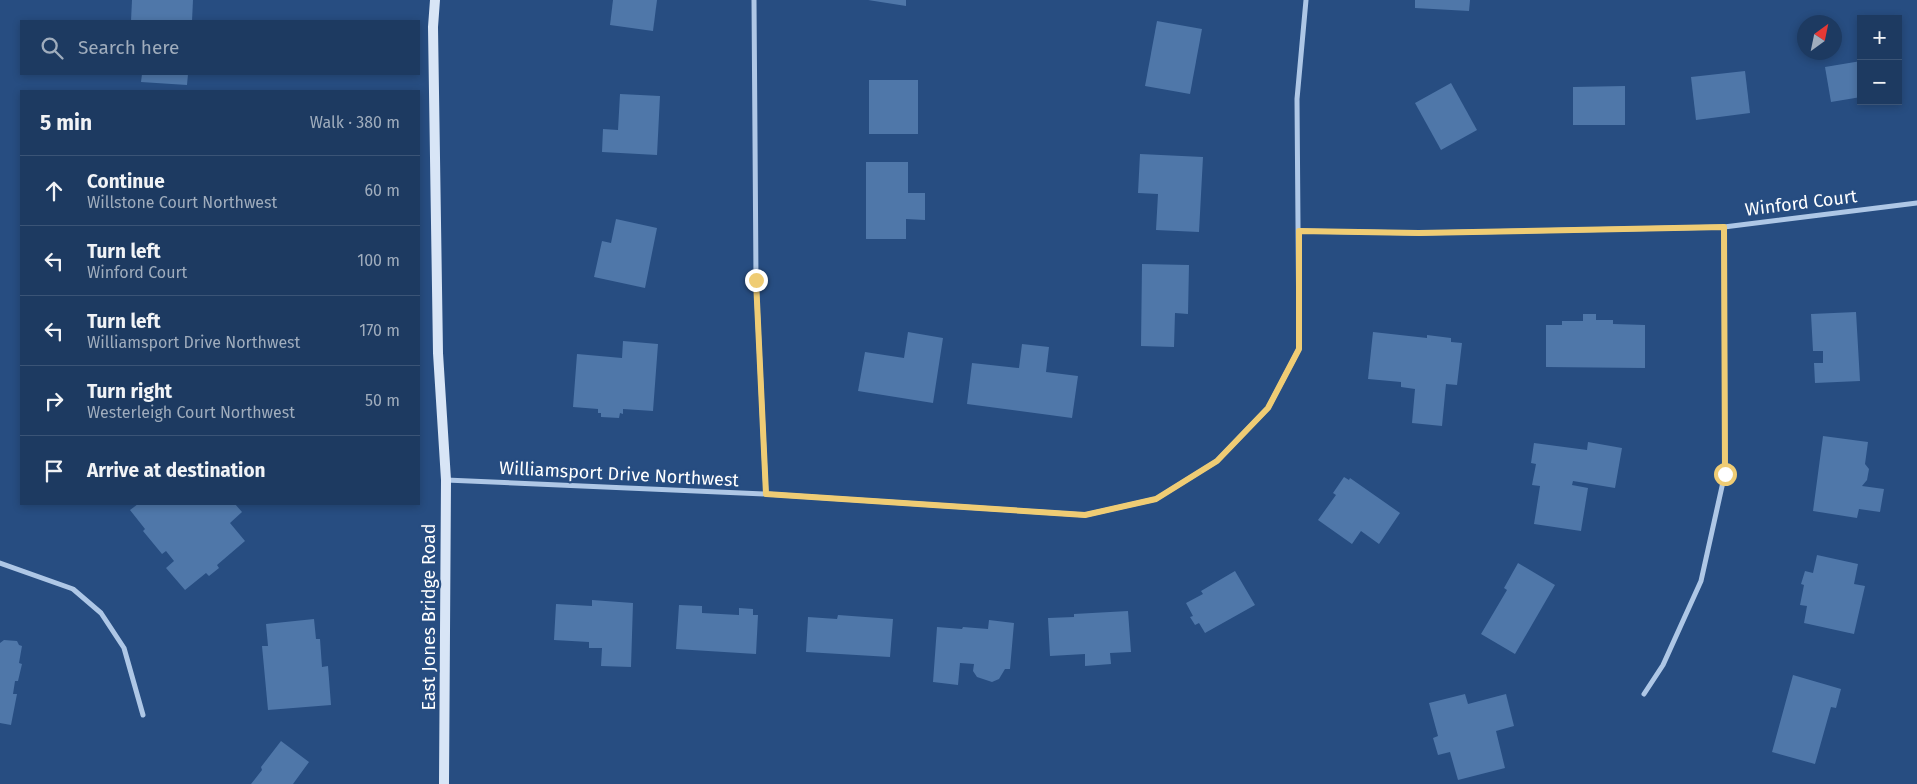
<!DOCTYPE html>
<meta charset="utf-8">
<style>
body{margin:0;font-family:"Fira Sans",sans-serif;background:#2a456a;color:#f1f3f6}
.controls{position:absolute;right:15px;top:15px;display:grid;overflow:hidden;border-radius:0px;box-shadow:0 2px 8px #0003}
.controls button{width:45px;height:45px;display:grid;place-items:center;padding:0;border:0;border-bottom:1px solid #3b5476;background:#1d3a61;color:#f1f3f6;font:25px sans-serif}
.compass{position:absolute;left:1797px;top:15px;width:45px;height:45px;border-radius:50%;background:#1d3a61;box-shadow:0 2px 8px #0003;rotate:33deg}
.stop{position:absolute;width:15px;height:15px;margin:-11px;border:4px solid #efcc74;border-radius:50%;background:#fff}
.stop.end{background:#efcc74;border-color:#fff;box-shadow:0 1px 5px #0008}
.list{margin:0;padding:0;list-style:none}
h2{display:flex;justify-content:space-between;align-items:center;height:65px;margin:0;padding:0 20px;font-size:21px}
h2 small{font-size:16px;font-weight:400;color:#a0adbd}
.list li{display:grid;grid-template-columns:32px 1fr auto;gap:15px;align-items:center;box-sizing:border-box;height:70px;padding:0 20px;border-top:1px solid #3b5476}
.list b{display:block;font-size:19px;white-space:nowrap}
.list p{margin:0;font-size:16px;white-space:nowrap;color:#a0adbd}
.list em{font-size:16px;font-style:normal;color:#a0adbd}
.icon{flex:none;width:28px;height:28px;fill:none;stroke:currentColor;stroke-width:2;stroke-linecap:round;stroke-linejoin:round}
.map{position:relative;flex:none;width:1917px;height:784px;overflow:hidden}
.search{position:absolute;background:#1d3a61;box-shadow:0 2px 8px #0003;left:20px;top:20px;width:400px;height:55px;display:flex;align-items:center;gap:12px;box-sizing:border-box;padding:0 18px;border-radius:0px;color:#a0adbd;font-size:19px}
.panel{position:absolute;background:#1d3a61;box-shadow:0 2px 8px #0003;left:20px;top:90px;width:400px;height:415px;border-radius:0px}
.map>svg:first-child{display:block}
</style>
<div class="map">
<svg width="1917" height="784" viewBox="0 0 1917 784">
<rect width="100%" height="100%" fill="#274d81"/>
<g fill="#4f77a9">
<polygon points="132,0 193,0 192,21 131,21"/>
<polygon points="613,0 657,0 653,31 610,25"/>
<polygon points="868,0 906,0 906,6"/>
<polygon points="1415,0 1470,0 1469,11 1415,8"/>
<polygon points="1157,21 1202,29 1190,94 1145,86"/>
<polygon points="1861,61 1861,97 1831,102 1825,67"/>
<polygon points="1745,71 1750,113 1696,120 1691,77"/>
<polygon points="1898,73 1902,90 1898,91"/>
<polygon points="142,74 188,74 187,85 141,82"/>
<rect x="869" y="80" width="49" height="54"/>
<polygon points="1451,83 1477,130 1441,150 1415,103"/>
<polygon points="1625,86 1625,125 1573,125 1573,87"/>
<polygon points="620,94 660,96 657,155 602,152 603,129 618,130"/>
<polygon points="1140,154 1203,157 1199,232 1156,230 1158,194 1138,193"/>
<polygon points="866,162 908,162 908,193 925,193 925,220 906,219 906,239 866,239"/>
<polygon points="616,219 657,228 645,288 594,277 602,241 611,243"/>
<polygon points="1142,264 1189,265 1188,314 1175,313 1174,347 1141,346"/>
<polygon points="1856,312 1860,381 1815,383 1814,363 1823,363 1823,351 1813,351 1811,314"/>
<polygon points="1583,314 1596,314 1596,320 1613,320 1613,324 1645,325 1645,368 1546,367 1546,325 1562,325 1562,321 1583,321"/>
<polygon points="908,332 943,338 933,403 858,391 865,352 904,358"/>
<polygon points="1373,332 1427,338 1427,335 1451,338 1451,342 1462,343 1457,385 1446,384 1442,426 1412,423 1415,389 1401,387 1401,382 1368,379"/>
<polygon points="623,341 658,344 653,411 623,409 623,414 620,413 619,418 601,417 601,413 598,413 598,409 573,407 577,354 622,358"/>
<polygon points="1022,344 1049,347 1046,372 1078,376 1072,418 967,404 972,363 1019,368"/>
<polygon points="1823,436 1868,442 1865,464 1869,469 1867,480 1862,486 1884,489 1880,512 1859,509 1857,518 1813,511"/>
<polygon points="1588,442 1622,448 1615,488 1573,481 1572,485 1588,488 1581,531 1534,524 1540,486 1532,485 1536,464 1531,463 1534,443 1587,450"/>
<polygon points="1344,477 1349,480 1350,478 1400,513 1379,544 1361,531 1352,544 1318,520 1336,495 1333,493"/>
<polygon points="138,504 235,504 242,512 230,523 245,541 217,565 219,568 209,576 206,573 185,590 166,568 174,561 166,551 162,554 143,531 145,529 130,510"/>
<polygon points="1817,555 1858,564 1854,584 1865,586 1854,634 1804,623 1807,606 1800,605 1804,585 1801,584 1805,571 1813,573"/>
<polygon points="1518,563 1555,585 1515,654 1481,634 1507,590 1504,588"/>
<polygon points="1235,571 1255,605 1205,633 1199,623 1195,625 1190,617 1193,616 1186,603 1203,594 1201,591"/>
<polygon points="592,600 633,603 631,667 601,666 602,648 589,648 589,642 554,640 556,604 592,606"/>
<polygon points="679,605 702,606 702,613 739,615 739,608 753,609 753,615 758,615 756,654 676,649"/>
<polygon points="1128,611 1131,652 1110,653 1111,664 1085,666 1085,654 1050,656 1048,618 1074,617 1074,614"/>
<polygon points="838,615 893,619 890,657 806,652 808,617 837,619"/>
<polygon points="314,619 316,639 320,639 322,667 328,666 331,705 268,710 262,646 268,646 266,624"/>
<polygon points="989,620 1014,623 1010,669 1005,669 999,679 992,682 977,677 973,671 974,664 960,663 958,685 933,682 937,627 962,629 963,627 988,629"/>
<polygon points="4,640 17,641 19,645 22,646 19,663 22,664 18,681 15,681 13,694 17,694 11,725 0,723 0,643"/>
<polygon points="1793,675 1841,689 1836,708 1831,707 1815,764 1772,752"/>
<polygon points="1465,694 1468,704 1506,694 1514,726 1496,731 1505,768 1458,780 1450,752 1438,755 1433,738 1438,736 1429,703"/>
<polygon points="281,741 309,762 293,784 251,784 262,770 261,767"/>
</g>
<g fill="none" stroke-linecap="round" stroke-linejoin="round">
<g stroke="#aec7e6" stroke-width="5">
<polyline points="754,0 756,280 766,494"/>
<polyline points="1299,231 1419,233 1724,227 1917,203"/>
<polyline points="446,480 766,494 1085,515 1156,499 1217,461 1268,408 1299,349 1297,99 1306,0"/>
<polyline points="0,563 73,589 101,613 124,648 143,715"/>
<polyline points="1644,694 1663,665 1701,581 1725,473 1724,227"/>
</g>
<polyline stroke="#d8e5f6" stroke-width="10" points="435,0 433,27 438,353 446,480 444,784"/>
</g>
<g fill="none" stroke-linecap="round" stroke-linejoin="round">
<polyline stroke="#efcc74" stroke-width="6" points="756,280 766,494 1085,515 1156,499 1217,461 1268,408 1299,349 1299,231 1419,233 1724,227 1725,474"/>
</g>
<g text-anchor="middle" dominant-baseline="central" stroke-width="4.5" stroke-linejoin="round" paint-order="stroke">
<g font-size="18" fill="#fff" stroke="#274d81">
<text transform="translate(1801 203) rotate(-7)">Winford Court</text>
<text transform="translate(619 474) rotate(3)">Williamsport Drive Northwest</text>
<text transform="translate(429 617) rotate(-90)">East Jones Bridge Road</text>
</g>
</g>
</svg>
<div class="controls">
<button>+</button>
<button>−</button>
</div>
<svg class="compass" viewBox="-18 -18 36 36"><path d="M0-13l5 13h-10z" fill="#e53935"/><path d="M0 13l5-13h-10z" fill="#a0adbd"/></svg>
<div class="stop" style="left:1725px;top:474px"></div>
<div class="stop end" style="left:756px;top:280px"></div>
<div class="search"><svg class="icon" aria-label="search" viewBox="0 0 24 24"><circle cx="10" cy="10" r="6"/><path d="M15 15l6 6"/></svg>Search here</div>
<section class="panel">
<h2>5 min<small>Walk · 380 m</small></h2>
<ul class="list">
<li><svg class="icon" aria-label="ahead" viewBox="0 0 24 24"><path d="M12 20V5M6 11l6-6 6 6"/></svg><div><b>Continue</b><p>Willstone Court Northwest</p></div><em>60 m</em></li>
<li><svg class="icon" aria-label="left" viewBox="0 0 24 24"><path d="M17 20v-9H6M10 6l-5 5 5 5"/></svg><div><b>Turn left</b><p>Winford Court</p></div><em>100 m</em></li>
<li><svg class="icon" aria-label="left" viewBox="0 0 24 24"><path d="M17 20v-9H6M10 6l-5 5 5 5"/></svg><div><b>Turn left</b><p>Williamsport Drive Northwest</p></div><em>170 m</em></li>
<li><svg class="icon" aria-label="right" viewBox="0 0 24 24"><path d="M7 20v-9h11M14 6l5 5-5 5"/></svg><div><b>Turn right</b><p>Westerleigh Court Northwest</p></div><em>50 m</em></li>
<li><svg class="icon" aria-label="arrive" viewBox="0 0 24 24"><path d="M6 21V4h12l-3 4 3 4H6"/></svg><div><b>Arrive at destination</b></div></li>
</ul>
</section>
</div>
